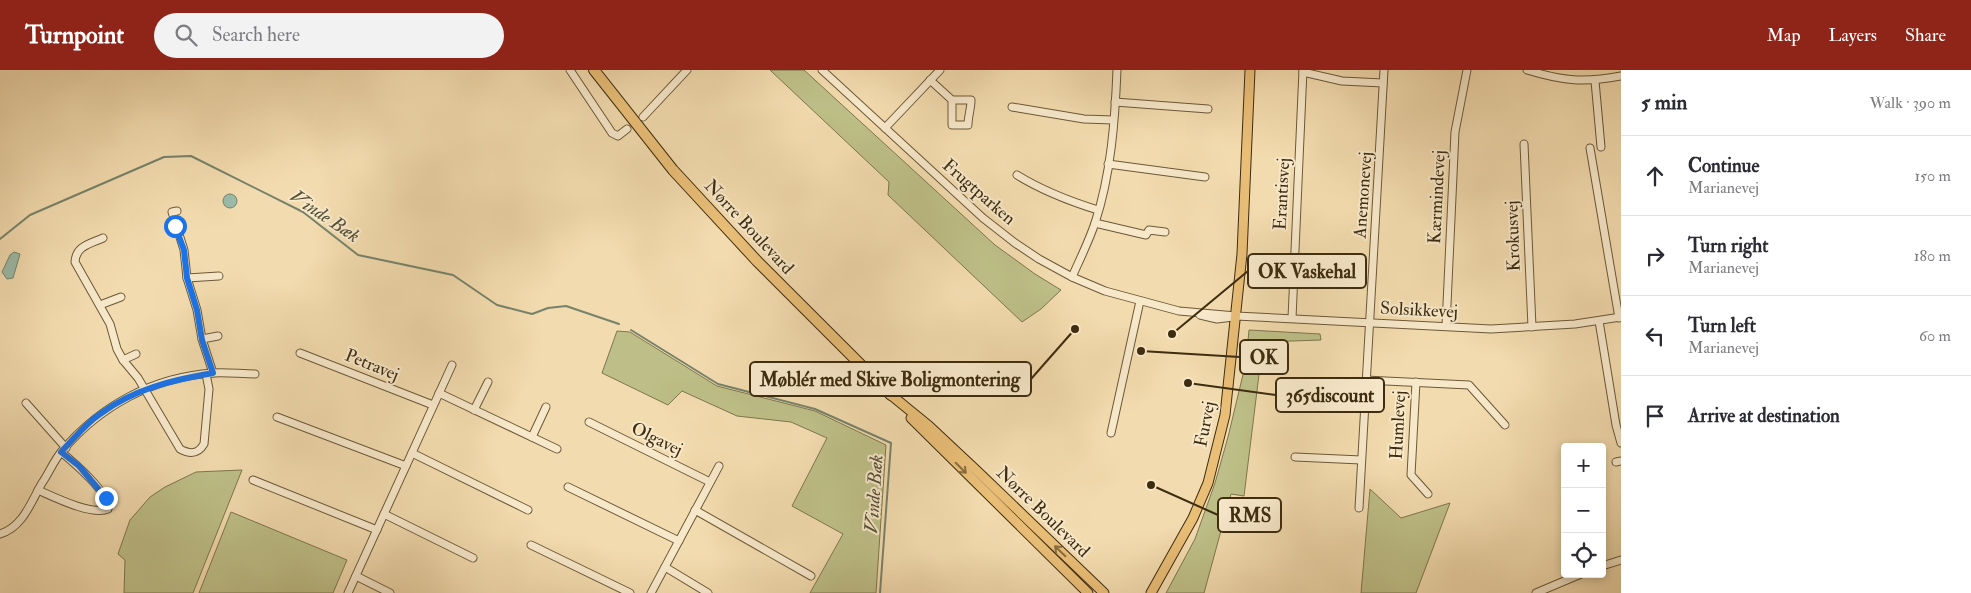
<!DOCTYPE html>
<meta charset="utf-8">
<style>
body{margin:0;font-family:"IM FELL Double Pica",serif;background:#f2f2f3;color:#2b2b33}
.controls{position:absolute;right:15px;bottom:15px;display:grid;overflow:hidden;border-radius:5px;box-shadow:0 2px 8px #0003}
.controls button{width:45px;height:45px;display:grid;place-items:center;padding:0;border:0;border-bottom:1px solid #e1e1e2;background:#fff;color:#2b2b33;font:25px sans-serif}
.stop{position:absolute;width:15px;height:15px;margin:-11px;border:4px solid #1a73e8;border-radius:50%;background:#fff}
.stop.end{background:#1a73e8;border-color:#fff;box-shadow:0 1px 5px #0008}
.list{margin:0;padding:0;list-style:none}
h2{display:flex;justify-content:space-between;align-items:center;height:65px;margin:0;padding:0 20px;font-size:21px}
h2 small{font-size:16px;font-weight:400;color:#7c7c81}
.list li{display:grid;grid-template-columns:32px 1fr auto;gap:15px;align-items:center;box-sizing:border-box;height:80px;padding:0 20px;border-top:1px solid #e1e1e2}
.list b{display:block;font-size:19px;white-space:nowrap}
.list p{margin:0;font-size:16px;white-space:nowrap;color:#7c7c81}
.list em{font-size:16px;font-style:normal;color:#7c7c81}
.icon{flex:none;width:28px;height:28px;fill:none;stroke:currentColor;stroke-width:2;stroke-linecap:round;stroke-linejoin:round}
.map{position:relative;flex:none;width:1621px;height:523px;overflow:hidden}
header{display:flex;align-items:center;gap:30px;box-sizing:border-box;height:70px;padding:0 25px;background:#8f2418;color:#fff}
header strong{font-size:24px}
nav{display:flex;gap:28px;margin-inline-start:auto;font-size:18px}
.search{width:350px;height:45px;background:#f2f2f3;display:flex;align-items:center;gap:12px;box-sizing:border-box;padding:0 18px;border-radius:28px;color:#7c7c81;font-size:19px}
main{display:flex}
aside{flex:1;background:#fff}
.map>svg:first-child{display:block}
</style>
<header>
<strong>Turnpoint</strong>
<div class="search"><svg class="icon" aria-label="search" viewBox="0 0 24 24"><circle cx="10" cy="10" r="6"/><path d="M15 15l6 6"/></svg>Search here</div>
<nav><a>Map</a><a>Layers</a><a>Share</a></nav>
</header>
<main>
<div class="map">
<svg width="1621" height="523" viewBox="0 0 1621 523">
<rect width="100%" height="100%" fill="#f2dbae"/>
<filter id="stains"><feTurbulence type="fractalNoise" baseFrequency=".004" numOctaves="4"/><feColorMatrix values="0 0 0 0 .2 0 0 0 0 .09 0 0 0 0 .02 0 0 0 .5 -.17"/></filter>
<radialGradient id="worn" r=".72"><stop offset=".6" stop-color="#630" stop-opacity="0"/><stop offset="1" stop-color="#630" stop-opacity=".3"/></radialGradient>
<g fill="#bebf88" stroke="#7e764c">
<polygon points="770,0 804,0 995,175 1035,204 1061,220 1041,239 1022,252 888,125 889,112"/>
<polygon points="1249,260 1320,264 1321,270 1263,272 1244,426 1231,424 1204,523 1166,523 1195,469 1215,413 1228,367 1246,292"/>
<polygon points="617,261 630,262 717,316 815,341 886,375 876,523 810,523 843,464 792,436 827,368 791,352 737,346 682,321 668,335 602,303"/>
<polygon points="242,400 193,523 124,523 125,490 118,484 130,450 150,427 165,417 196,402"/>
<polygon points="1370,419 1401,448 1450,433 1416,523 1361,523"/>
<polygon points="231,442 347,490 333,523 199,523"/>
</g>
<g fill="#9bbba8" stroke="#76826b">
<circle cx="230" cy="131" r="7"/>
<polygon points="14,182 20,184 13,208 7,209 2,202 10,185"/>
</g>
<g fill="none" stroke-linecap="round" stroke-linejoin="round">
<g stroke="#76826b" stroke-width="2">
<polyline points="0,169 30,145 164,87 191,86 303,142 358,185 453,205 497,235 532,244 548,238 566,236 619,254"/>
<polyline points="631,260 718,314 815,339 891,373 880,523"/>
</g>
<g stroke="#6b5838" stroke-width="9">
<g id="minor">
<polyline points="570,0 612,63 618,66 627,59"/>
<polyline points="822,0 983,148 1015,173 1039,189 1072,207 1105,221 1179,241 1236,246 1491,259 1575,254 1621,247"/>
<path d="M1527,0C1563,11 1584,13 1621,6"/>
<polyline points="1303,2 1342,11 1383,13"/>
<path d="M930,10L952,30H971C971,39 968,46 968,55H952V30"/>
<polyline points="1595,11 1601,77"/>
<polyline points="1115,32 1208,39"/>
<polyline points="1012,37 1084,49 1113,50"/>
<polyline points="643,47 687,0"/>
<polyline points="885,58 940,0"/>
<polyline points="1524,74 1532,257"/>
<polyline points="1590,78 1619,248"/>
<polyline points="1108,94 1205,107"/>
<path d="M1017,105C1043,121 1069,131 1098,140"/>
<polyline points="177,141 172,142 184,180 187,208 197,240 202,269 213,303"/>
<polyline points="1095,153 1146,165 1149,160 1165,162"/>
<path d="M103,168C89,174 76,176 75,192L110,254L117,279L123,290L138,308L180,379C191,385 198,384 204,374L209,319L206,304"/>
<path d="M1072,207C1080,189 1089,171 1095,153C1111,105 1115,50 1117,0"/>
<polyline points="187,208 219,206"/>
<polyline points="100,235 121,227"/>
<polyline points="1200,245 1217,249 1233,247"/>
<polyline points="1292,248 1303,0"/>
<polyline points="1599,251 1616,355 1621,373"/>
<polyline points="1446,256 1455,62 1467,0"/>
<polyline points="202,269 218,266"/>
<polyline points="300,283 433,335"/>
<polyline points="123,290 136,284"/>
<polyline points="1365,310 1469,315 1505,355"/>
<polyline points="1416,312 1411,405 1428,424"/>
<polyline points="439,323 557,379"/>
<polyline points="26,333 66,378"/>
<polyline points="474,340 488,312"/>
<polyline points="277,347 406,396"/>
<polyline points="589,352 710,412"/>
<polyline points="1111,363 1140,231"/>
<polyline points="532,367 546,337"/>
<polyline points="412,383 528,440"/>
<polyline points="1295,387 1361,390"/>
<polyline points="1616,392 1621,391"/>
<polyline points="253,410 377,460"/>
<polyline points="568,417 679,471"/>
<path d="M38,420C54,427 92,446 108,439C111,424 72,391 61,382"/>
<polyline points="1359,438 1384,0"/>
<polyline points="695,440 811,506"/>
<polyline points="384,444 473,488"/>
<path d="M0,464C23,457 31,432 42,413C49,403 54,390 62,381C100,336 153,307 213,303C227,302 241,304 255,304"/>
<polyline points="531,475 630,523"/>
<polyline points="1602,496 1621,490"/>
<polyline points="665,497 708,523"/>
<polyline points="356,506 390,523"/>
<polyline points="348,523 452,295"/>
<polyline points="651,523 719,396"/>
<polyline points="1536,523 1581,504"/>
</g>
</g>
<g stroke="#3e2c10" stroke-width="11">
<g id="major">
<polyline points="891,325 929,356 976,400 1104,523"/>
<polyline points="911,348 1088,523"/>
<polyline points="1151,523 1193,448 1208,413 1225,345 1242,184 1250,0"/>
</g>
</g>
<g stroke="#3e2c10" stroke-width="12">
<polyline id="highway" points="594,0 673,100 757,191 891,325"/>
</g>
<use href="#minor" stroke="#f7e8ca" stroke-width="7"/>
<use href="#major" stroke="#e9be77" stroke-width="9"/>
<use href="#highway" stroke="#e9be77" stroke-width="10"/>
</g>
<defs><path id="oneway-shaft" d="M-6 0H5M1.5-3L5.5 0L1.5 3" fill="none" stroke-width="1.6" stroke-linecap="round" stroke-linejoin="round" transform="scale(1.25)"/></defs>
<g stroke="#8b6e3e">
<use href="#oneway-shaft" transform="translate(961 398) rotate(45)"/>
<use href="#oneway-shaft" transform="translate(1060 481) rotate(-136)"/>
</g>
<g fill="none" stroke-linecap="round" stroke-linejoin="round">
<path stroke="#1a73e8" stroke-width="6" d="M106,428L79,396L61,382C74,369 85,354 100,344C134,319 172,310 213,303L202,270L197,240L187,208L184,180L175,156"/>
</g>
<g text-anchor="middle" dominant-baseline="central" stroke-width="4" stroke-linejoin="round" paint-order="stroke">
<g font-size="18" fill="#3e2c10" stroke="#f7e8ca">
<text transform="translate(979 122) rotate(41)">Frugtparken</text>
<text transform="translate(1282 124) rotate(-87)">Erantisvej</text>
<text transform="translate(1363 125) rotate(-86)">Anemonevej</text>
<text transform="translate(1437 127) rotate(-87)">Kærmindevej</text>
<text transform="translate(749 157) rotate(47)">Nørre Boulevard</text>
<text transform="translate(1513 166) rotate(-92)">Krokusvej</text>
<text transform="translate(1419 240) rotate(3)">Solsikkevej</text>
<text transform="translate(372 295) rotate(22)">Petravej</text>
<text transform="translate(1205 354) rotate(-79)">Furvej</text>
<text transform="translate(1398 355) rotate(-87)">Humlevej</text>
<text transform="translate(657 369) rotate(26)">Olgavej</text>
<text transform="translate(1043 442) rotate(44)">Nørre Boulevard</text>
</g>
<g font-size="19" font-style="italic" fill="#555036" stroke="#f7e8ca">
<text transform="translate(325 146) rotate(34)">Vinde Bæk</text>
<text transform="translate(874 424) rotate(-86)">Vinde Bæk</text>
</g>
</g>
<path fill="none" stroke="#3e2c10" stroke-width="2" d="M1172 264L1248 201M1141 281L1240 287M1075 259L1031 309M1188 313L1276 325M1151 415L1218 445"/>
<g fill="#3e2c10" stroke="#f7e8ca" stroke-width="2">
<circle cx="1172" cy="264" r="5"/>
<circle cx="1141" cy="281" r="5"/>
<circle cx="1075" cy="259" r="5"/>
<circle cx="1188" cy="313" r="5"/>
<circle cx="1151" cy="415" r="5"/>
</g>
<g fill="#f7e8ca" stroke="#3e2c10" stroke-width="2">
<rect x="1248" y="184" width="118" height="34" rx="5"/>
<rect x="1240" y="270" width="48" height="34" rx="5"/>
<rect x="750" y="292" width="281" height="34" rx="5"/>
<rect x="1276" y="308" width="108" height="34" rx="5"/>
<rect x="1218" y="428" width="63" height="34" rx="5"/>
</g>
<g font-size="19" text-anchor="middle" font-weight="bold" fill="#3e2c10">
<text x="1307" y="208">OK Vaskehal</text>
<text x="1264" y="294">OK</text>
<text x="890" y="316">Møblér med Skive Boligmontering</text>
<text x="1330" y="332">365discount</text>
<text x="1250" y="452">RMS</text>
</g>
<rect width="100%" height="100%" filter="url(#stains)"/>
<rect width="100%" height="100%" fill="url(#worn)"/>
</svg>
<div class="controls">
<button>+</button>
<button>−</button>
<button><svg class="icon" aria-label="locate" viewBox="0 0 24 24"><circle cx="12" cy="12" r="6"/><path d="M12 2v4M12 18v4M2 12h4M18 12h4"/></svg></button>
</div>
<div class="stop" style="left:175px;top:156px"></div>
<div class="stop end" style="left:106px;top:428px"></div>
</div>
<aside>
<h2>5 min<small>Walk · 390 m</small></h2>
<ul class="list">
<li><svg class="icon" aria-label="ahead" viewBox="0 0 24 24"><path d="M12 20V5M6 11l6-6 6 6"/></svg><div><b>Continue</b><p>Marianevej</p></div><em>150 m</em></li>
<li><svg class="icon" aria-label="right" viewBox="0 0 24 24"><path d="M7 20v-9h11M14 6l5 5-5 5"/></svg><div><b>Turn right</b><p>Marianevej</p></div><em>180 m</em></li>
<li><svg class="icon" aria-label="left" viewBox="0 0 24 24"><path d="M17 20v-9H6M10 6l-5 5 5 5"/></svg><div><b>Turn left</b><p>Marianevej</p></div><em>60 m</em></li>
<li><svg class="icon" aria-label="arrive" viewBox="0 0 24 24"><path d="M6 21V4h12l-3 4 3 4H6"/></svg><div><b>Arrive at destination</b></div></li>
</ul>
</aside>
</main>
